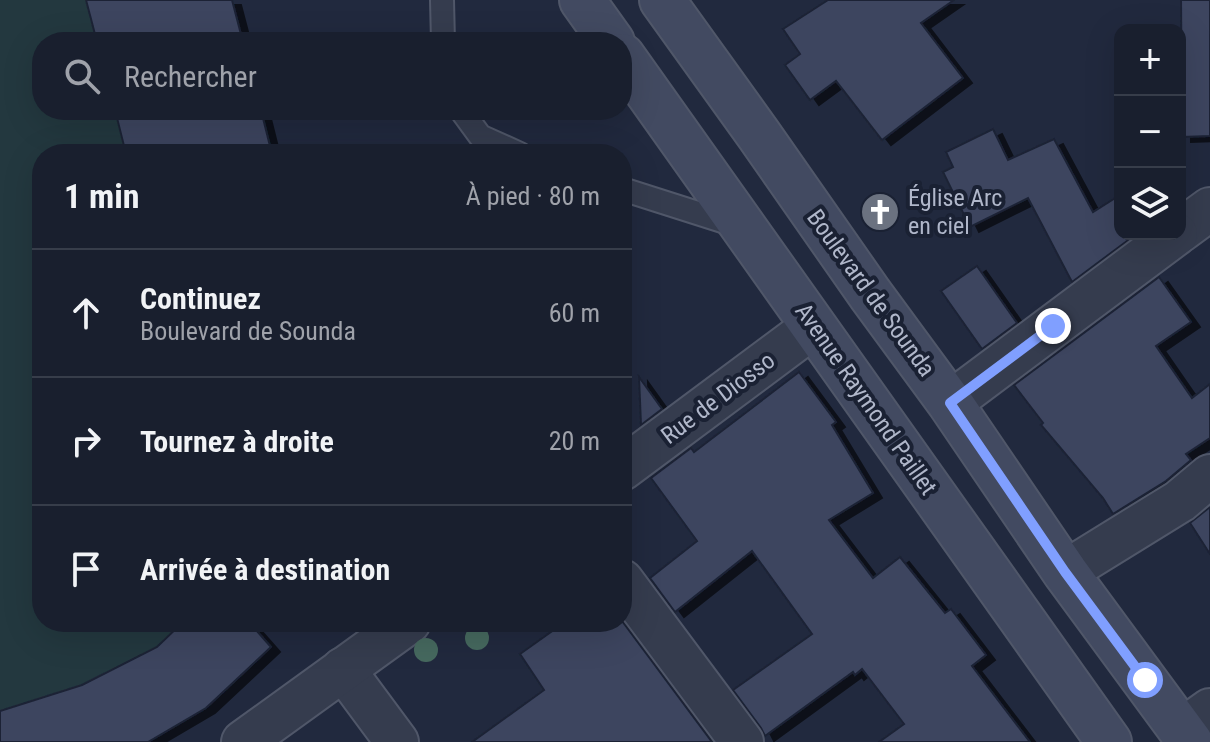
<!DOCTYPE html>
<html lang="fr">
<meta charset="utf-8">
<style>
body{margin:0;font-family:"Roboto Condensed",sans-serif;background:#222736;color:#f1f3f6}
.controls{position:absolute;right:24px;top:24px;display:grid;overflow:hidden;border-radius:16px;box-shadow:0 8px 32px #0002}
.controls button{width:72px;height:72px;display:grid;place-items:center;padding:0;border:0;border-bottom:2px solid #373d4a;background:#191f2e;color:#f1f3f6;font:40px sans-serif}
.stop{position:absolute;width:24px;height:24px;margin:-18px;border:6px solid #809fff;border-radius:50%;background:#fff}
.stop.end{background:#809fff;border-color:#fff;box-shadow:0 2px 8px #0008}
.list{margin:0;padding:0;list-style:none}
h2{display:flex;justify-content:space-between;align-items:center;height:104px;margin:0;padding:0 32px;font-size:34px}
h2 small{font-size:26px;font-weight:400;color:#9fa2aa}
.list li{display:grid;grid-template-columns:52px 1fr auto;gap:24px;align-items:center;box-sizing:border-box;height:128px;padding:0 32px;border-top:2px solid #373d4a}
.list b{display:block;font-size:30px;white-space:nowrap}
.list p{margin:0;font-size:26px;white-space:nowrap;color:#9fa2aa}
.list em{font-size:26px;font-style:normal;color:#9fa2aa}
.icon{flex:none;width:44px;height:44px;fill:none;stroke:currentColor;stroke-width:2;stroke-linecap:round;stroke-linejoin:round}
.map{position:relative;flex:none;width:1210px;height:742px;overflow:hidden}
.search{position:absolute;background:#191f2e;box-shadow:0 8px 32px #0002;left:32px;top:32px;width:600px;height:88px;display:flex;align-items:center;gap:20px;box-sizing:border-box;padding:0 28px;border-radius:32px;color:#9fa2aa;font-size:30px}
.panel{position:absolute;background:#191f2e;box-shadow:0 8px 32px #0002;left:32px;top:144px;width:600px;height:488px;border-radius:32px}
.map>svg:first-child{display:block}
</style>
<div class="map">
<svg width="1210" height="742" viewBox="0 0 1210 742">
<defs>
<filter id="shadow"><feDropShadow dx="9" dy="5" stdDeviation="0" flood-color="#0009"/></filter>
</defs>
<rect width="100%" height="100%" fill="#21293e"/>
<polygon fill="#23383f" points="0,0 232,0 242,42 42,42 42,110 260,110 272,154 42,154 42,622 249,622 271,647 206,708 148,742 0,742"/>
<g fill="#3c455f" stroke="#1c2335" stroke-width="2" filter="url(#shadow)">
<polygon points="86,0 232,0 243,42 97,42"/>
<polygon points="828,0 954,0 921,23 963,78 882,140 836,81 810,100 785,65 800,54 783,29"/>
<polygon points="1181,0 1210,0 1210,136 1182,137"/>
<polygon points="115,110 261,110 272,154 126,154"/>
<polygon points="993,129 1008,160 1054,139 1093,212 1120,195 1120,234 1128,234 1131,238 1072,282 1028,198 970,227 943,172 953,167 946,152"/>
<polygon points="977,266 1017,323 982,349 941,291"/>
<polygon points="1159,277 1191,322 1156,346 1192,398 1210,384 1210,438 1186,454 1191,460 1166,481 1113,514 1103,498 1041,425 1043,423 1014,385"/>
<polygon points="799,372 836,422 832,425 873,493 829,520 873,578 900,557 945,613 951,609 986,655 972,666 1030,742 879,742 904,724 862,669 855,675 853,672 765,736 761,728 733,690 812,634 752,551 675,612 650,578 697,541 651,478 691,448 694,452"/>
<polygon points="639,377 662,409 641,425"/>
<polygon points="1210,507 1210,554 1190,523"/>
<polygon points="622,621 712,742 472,742 544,690 520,654 565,622"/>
<polygon points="183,622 249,622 271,647 206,708 148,742 0,742 0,711 82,685 157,647"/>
</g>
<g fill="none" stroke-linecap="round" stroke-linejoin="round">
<g stroke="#505769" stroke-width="26">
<g id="lane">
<polyline points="442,0 443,42"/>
<polyline points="461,110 480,136 520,154"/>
<polyline points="622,189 735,225"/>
</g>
</g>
<g stroke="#505769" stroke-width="46">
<g id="street">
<polyline points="1180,231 1210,209"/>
<polyline points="950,403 1176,234"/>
<polyline points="622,469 814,326"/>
<polyline points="1065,572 1180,501 1210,476"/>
<polyline points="622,581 742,742"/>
<polyline points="343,669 397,742"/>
<polyline points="1182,730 1210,710"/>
<polyline points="243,742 409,622"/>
</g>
</g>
<g stroke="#505769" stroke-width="48">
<g id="secondary">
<polyline points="582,0 612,42"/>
<polyline points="662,0 759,135 870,294 950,403 1065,572 1190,742"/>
<polyline points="622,56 1109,742"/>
</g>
</g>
<use href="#lane" stroke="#353c4e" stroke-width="22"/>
<use href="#street" stroke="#353c4e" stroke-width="42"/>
<use href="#secondary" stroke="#424a61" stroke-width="44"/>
</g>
<g fill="#46695f">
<circle cx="477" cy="638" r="12"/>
<circle cx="426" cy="650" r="12"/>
</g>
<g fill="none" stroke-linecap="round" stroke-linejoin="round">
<polyline stroke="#809fff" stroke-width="10" points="1053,326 950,403 1065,572 1145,680"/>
</g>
<defs>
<g id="church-disc" transform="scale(2)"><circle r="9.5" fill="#6b7280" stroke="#1a2133"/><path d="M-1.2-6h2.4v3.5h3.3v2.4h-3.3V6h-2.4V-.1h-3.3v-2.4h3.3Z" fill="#fff"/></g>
</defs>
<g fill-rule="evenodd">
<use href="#church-disc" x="880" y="212"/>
</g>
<g text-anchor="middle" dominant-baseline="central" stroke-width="8" stroke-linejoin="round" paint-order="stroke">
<g font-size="24" fill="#b0b7ca" stroke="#1a2133" text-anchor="start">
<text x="908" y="198">Église Arc<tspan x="908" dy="28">en ciel</tspan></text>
</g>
<g font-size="24" fill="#b0b7ca" stroke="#1a2133">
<text transform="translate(871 293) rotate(54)">Boulevard de Sounda</text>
<text transform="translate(718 398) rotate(-37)">Rue de Diosso</text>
<text transform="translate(866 399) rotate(55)">Avenue Raymond Paillet</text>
</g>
</g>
</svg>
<div class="controls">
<button>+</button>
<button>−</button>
<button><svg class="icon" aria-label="layers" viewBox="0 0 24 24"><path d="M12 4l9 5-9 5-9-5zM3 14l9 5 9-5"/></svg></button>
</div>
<div class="stop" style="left:1145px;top:680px"></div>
<div class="stop end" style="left:1053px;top:326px"></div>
<div class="search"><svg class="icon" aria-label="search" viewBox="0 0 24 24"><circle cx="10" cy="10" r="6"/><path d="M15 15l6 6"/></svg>Rechercher</div>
<section class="panel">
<h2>1 min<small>À pied · 80 m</small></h2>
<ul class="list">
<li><svg class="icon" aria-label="ahead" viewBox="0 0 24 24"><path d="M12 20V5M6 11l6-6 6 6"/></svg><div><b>Continuez</b><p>Boulevard de Sounda</p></div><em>60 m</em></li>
<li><svg class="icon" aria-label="right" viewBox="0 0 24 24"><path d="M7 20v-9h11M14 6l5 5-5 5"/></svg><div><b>Tournez à droite</b></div><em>20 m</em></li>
<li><svg class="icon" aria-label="arrive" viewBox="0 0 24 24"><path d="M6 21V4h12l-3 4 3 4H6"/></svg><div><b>Arrivée à destination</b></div></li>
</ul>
</section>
</div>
